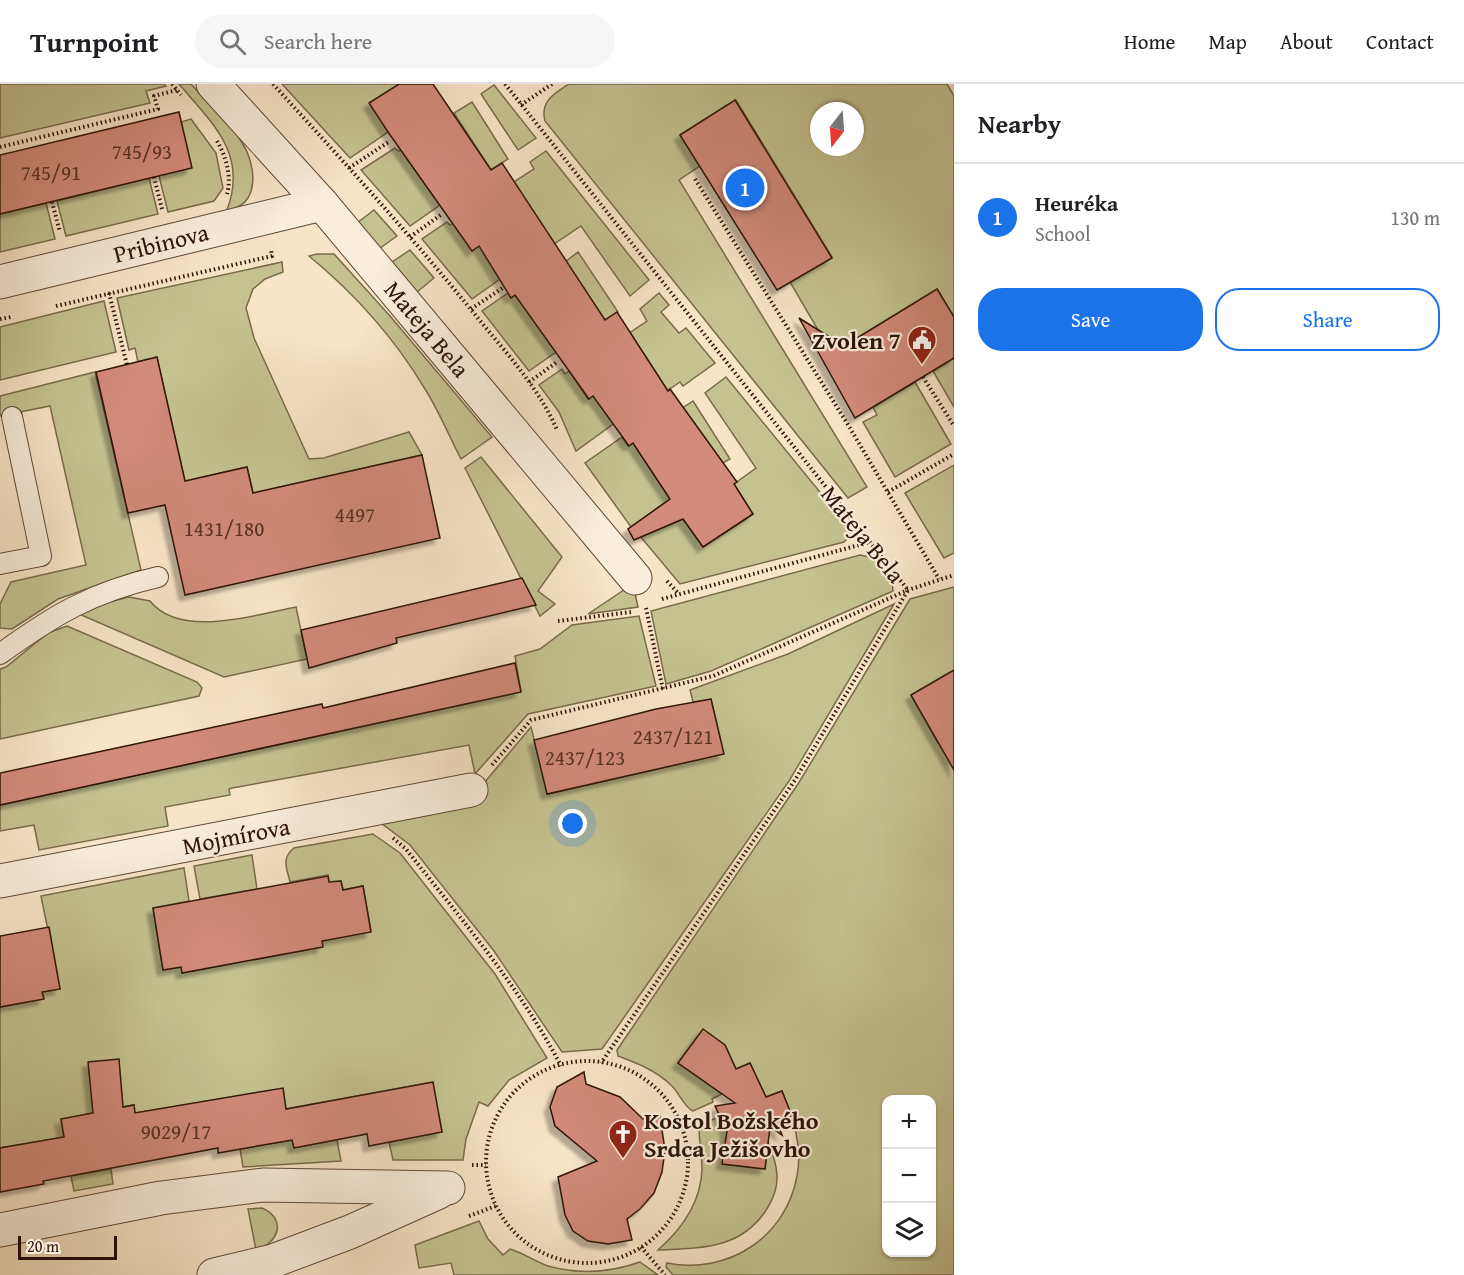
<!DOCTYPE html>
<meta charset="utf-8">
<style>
body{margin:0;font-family:"Gentium Book Plus",serif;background:#f6f6f6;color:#202124}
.controls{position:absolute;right:18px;bottom:18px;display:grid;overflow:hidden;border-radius:12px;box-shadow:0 2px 4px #0004}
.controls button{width:54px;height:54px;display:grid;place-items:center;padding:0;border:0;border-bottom:2px solid #e0e0e0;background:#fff;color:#202124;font:30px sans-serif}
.compass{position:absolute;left:810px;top:18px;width:54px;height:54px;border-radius:50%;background:#fff;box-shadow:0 2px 4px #0004;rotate:197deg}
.scale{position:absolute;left:18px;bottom:15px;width:99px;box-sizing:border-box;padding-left:6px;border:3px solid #2f1307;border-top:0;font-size:16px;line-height:21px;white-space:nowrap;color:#2f1307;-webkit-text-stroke:4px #faeddb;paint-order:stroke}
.you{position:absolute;left:573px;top:740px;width:21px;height:21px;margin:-15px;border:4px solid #fff;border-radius:50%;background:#1a73e8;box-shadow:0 0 0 9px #1a73e833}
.badge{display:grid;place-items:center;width:39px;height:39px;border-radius:50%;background:#1a73e8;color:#fff;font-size:20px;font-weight:700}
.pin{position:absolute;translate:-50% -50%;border:3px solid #fff;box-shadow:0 2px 6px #0006}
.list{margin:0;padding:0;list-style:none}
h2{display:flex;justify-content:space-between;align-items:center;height:78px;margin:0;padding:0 24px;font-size:26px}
h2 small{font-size:20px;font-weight:400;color:#757577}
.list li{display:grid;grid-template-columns:39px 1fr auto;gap:18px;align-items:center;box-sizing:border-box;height:108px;padding:0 24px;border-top:2px solid #e0e0e0}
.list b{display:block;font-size:22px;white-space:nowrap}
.list p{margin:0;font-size:20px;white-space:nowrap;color:#757577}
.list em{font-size:20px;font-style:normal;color:#757577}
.actions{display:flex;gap:12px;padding:18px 24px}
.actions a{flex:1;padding:14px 0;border:2px solid #1a73e8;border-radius:24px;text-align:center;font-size:21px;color:#1a73e8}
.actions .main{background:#1a73e8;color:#fff}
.icon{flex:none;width:33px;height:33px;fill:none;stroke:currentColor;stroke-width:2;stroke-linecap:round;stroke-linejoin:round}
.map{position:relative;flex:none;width:954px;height:1191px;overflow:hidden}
header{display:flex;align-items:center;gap:36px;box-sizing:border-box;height:84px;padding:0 30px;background:#fff;border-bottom:2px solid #e0e0e0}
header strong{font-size:28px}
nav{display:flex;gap:33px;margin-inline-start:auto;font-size:21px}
.search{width:420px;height:54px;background:#f6f6f6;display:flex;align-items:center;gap:15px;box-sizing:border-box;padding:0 21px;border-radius:33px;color:#757577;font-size:22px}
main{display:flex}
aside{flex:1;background:#fff}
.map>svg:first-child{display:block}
</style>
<header>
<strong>Turnpoint</strong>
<div class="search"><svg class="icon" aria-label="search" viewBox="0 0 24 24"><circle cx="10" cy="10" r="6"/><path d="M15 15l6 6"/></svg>Search here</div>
<nav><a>Home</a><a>Map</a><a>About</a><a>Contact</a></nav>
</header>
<main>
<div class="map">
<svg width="954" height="1191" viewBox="0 0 954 1191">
<defs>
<filter id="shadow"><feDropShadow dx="-5.5" dy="5.5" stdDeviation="1.5" flood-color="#0004"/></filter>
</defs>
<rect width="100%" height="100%" fill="#f8e4c7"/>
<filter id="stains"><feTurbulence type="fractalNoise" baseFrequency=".00333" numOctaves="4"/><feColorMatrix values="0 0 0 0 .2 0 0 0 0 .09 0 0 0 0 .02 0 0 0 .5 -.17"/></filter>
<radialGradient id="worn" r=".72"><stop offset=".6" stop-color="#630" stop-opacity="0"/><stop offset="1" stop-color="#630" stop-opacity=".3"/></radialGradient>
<g fill="#c4c291" stroke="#7a6a4c" stroke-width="1.5" fill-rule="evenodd">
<polygon points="0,0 164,0 166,2 146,7 150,19 0,54"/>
<path d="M179,0H191C208,19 228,37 241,57C256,79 262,121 227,126C248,70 213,40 179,0Z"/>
<polygon points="282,0 399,0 388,48 350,74"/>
<path d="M569,0H947L954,12V233L937,205L846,263L818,246L790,198L832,173L736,16L680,51L700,82L679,96L867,403L848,414L545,37C540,17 554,10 569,0ZM819,27H855V63H819Z"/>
<polygon points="494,1 536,54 518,66 481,10"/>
<polygon points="472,18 508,75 491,86 454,29"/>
<polygon points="191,35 216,69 223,104 214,117 168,128 159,92 181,38"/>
<polygon points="395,64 398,67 401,66 440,121 410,142 361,86"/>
<polygon points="546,67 649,196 630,212 581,142 554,160 503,105 534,85 530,78"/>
<polygon points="149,94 158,130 66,152 57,117"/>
<polygon points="46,119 55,155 0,168 0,130"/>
<polygon points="374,126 397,152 379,165 357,139"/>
<polygon points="447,138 450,141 453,139 472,166 481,161 503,193 472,215 422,155"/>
<polygon points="410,166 434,194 417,208 392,178"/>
<polygon points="578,168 618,228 605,236 565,178"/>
<path d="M317,170H334L390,232L492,353L461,375C449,352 439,327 425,305C395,255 354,209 309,172Z"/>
<polygon points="282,178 283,188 265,195 253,205 246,224 254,254 309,375 324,374 409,348 422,371 253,409 247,383 204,393 189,415 157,274 138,278 135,264 129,266 117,214"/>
<polygon points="508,209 511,214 515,211 556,268 529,287 482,227"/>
<polygon points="659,209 669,221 661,228 679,249 686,244 715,279 683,302 680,298 667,307 619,256 647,237 640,225"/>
<polygon points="104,217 116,268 0,296 0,243"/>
<polygon points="954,274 954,323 933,287"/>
<polygon points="562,285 565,290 569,287 588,315 597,309 616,338 576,367 559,328 539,301"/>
<polygon points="95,288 141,486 58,515 12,545 0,544 0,520 11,498 86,481 50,322 0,332 0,312"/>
<polygon points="726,293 850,445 850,452 844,458 680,500 640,452 683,435 703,463 753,430 734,400 756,384 705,309"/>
<polygon points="915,298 951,360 895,393 863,338 877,331 873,323"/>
<polygon points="693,317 730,375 721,380 681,325"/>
<polygon points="622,353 628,362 633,359 670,415 631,443 585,379"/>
<polygon points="481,373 562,473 538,507 555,520 540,532 465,384"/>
<polygon points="954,381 954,469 944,474 905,409"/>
<polygon points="860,471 874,474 892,498 893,507 711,587 666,600 651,527"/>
<polygon points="633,500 638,523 588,530"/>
<path d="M954,503V586L911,611L938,659L954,650V1191H673L666,1183L667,1179C727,1191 786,1154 797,1092C803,1063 793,1034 782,1007L766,1013L750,979L736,985L725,961L703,946L678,979L722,1010L712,1015L713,1018L693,1027C685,1024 679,1009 672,1002C657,987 637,979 618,972L617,966L798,700L910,515ZM886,1016H932V1168H886Z"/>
<path d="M129,513L150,517C180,555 255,531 296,523L307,575L224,593L79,530L98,521Z"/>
<polygon points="894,520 789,697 602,965 562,968 494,867 410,761 377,736 479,705 531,643 548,710 723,670 711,615 693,618 690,606 788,570"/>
<polygon points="639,532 656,602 528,630 475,690 469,661 232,704 229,705 230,711 165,723 168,742 39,766 34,741 0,747 0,721 521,608 515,572 540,565 572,541"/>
<polygon points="67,542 197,598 202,604 199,612 0,655 0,585 6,583 48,549"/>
<path d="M373,750L400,769L495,890L547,974L509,996L488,1022L479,1018L466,1055L463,1076H393L389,1058L442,1048L432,998L286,1025L283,1005L135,1029L133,1021L61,1035L64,1053L0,1064V923L43,915L42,908L60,905L41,812L184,784L189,817L153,824L163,886L301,867L322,863V857L371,847L363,802L343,806L341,797L329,798L328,791L290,798C288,787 280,775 294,764Z"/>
<polygon points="252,771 257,805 200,815 194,782"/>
<path d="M730,1026L723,1080L765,1085L768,1058C778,1082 782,1100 768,1123C743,1165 703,1164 658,1166C682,1145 701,1118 702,1085C702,1071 699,1057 699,1043Z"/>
<polygon points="292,1056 294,1064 337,1056 341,1077 243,1083 240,1065"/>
<polygon points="111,1085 113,1100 74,1107 71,1092"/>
<path d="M262,1124C287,1135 279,1159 256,1166L248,1125Z"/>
<path d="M479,1137L488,1155L503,1171L510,1165C523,1169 535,1177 548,1182C580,1191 609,1189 640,1178L658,1191H454L451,1179L419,1184L415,1161Z"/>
</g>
<g fill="#d28a7a" stroke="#2f1307" stroke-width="1.5" filter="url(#shadow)">
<polygon points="399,0 433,0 491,86 502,79 605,236 617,228 668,307 670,305 737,398 734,400 753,430 703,463 683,435 634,456 628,445 670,415 633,359 629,362 593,312 589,315 515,211 511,214 479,162 472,167 388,48 369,19"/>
<polygon points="735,16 832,174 777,206 680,51"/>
<polygon points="179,28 192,84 0,130 0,71"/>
<polygon points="937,205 954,233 954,274 855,334 799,234 844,262"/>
<polygon points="157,273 185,397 247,383 253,409 422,371 440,454 185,511 165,421 128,429 96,288"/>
<polygon points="522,494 536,521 396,554 397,559 309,584 301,546"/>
<polygon points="515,579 521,608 0,721 0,689 322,620 323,624"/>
<polygon points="954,586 954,686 911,611"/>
<polygon points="711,615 724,670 547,710 534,656 656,625"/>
<polygon points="328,792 329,798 341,797 343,806 363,802 371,848 322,857 323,863 301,867 182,889 181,883 163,886 153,824"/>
<polygon points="49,843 60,905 42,908 44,915 0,923 0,852"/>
<polygon points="703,945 725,961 736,985 750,979 766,1013 782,1007 792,1032 777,1038 782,1051 770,1043 765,1085 722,1080 727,1047 715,1022 735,1019 678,979"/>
<polygon points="119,975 123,1023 134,1021 135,1029 283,1004 286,1025 433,998 442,1048 369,1062 367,1050 294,1064 292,1056 218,1069 218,1064 43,1097 44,1100 0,1108 0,1064 64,1053 61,1035 93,1029 88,978"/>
<polygon points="584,988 586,1000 620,1013 643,1035 660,1032 665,1066 662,1088 654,1109 640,1125 627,1135 632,1156 608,1160 588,1157 573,1147 565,1131 558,1093 597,1077 555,1042 550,1023 557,1003"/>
</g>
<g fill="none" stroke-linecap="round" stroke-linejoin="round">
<g stroke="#614737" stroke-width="22">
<g id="lane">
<polyline points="0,480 41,472 12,333"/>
<path d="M0,570C54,531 92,508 158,493"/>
</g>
</g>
<g stroke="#614737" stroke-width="35">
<g id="street">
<polyline points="213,0 322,120 635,494"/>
<polyline points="0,198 322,120"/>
<polyline points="0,797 471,706"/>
<polyline points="0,1146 161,1114 263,1101 448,1104"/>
<polyline points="214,1191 273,1177 350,1148 439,1108"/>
</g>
</g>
<g stroke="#2f1307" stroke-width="4" stroke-dasharray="1.5 3" stroke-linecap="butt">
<polyline points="172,0 181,11"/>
<path d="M273,0C344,78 415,156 481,238C509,272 540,306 557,346"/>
<polyline points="505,0 908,506 795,696 601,979"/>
<polyline points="521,21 552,0"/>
<path d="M217,57C226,72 232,93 227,110"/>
<polyline points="0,63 158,25 154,12 177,6"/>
<polyline points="349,84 390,57"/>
<polyline points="154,93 162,125"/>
<polyline points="695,95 850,344 939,495"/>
<polyline points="52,118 60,148"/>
<polyline points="410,153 442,130"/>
<polyline points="109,209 127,281"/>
<polyline points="56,222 272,172 271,166"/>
<polyline points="471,225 504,203"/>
<polyline points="0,235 11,233"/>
<polyline points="923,293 954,342"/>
<polyline points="529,298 557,278"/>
<polyline points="888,408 954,370"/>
<polyline points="667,497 679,510"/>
<polyline points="662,515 870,458"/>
<polyline points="646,524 663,606"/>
<polyline points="558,537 631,528"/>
<polyline points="492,681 531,636 713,592 908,506 954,491"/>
<path d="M393,754L406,765C461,835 520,903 561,982"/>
<circle cx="587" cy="1078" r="101"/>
<polyline points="472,1081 486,1081"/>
<polyline points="469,1132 496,1122"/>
<polyline points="641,1163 665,1191"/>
</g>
<use href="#lane" stroke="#faeddb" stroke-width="20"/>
<use href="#street" stroke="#faeddb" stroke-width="33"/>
</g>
<defs>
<g id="civic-pin" transform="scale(1.5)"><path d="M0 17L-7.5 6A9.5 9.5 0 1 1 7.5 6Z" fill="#8f2418" stroke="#faeddb"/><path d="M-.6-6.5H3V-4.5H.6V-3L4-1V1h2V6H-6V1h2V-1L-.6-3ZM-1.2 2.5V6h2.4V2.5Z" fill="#fff"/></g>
<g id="church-pin" transform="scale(1.5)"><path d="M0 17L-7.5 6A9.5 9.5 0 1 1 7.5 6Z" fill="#8f2418" stroke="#faeddb"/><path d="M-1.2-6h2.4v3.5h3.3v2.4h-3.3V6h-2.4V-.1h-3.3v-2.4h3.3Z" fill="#fff"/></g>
</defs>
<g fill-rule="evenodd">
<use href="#civic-pin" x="922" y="256"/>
<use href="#church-pin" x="623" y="1050"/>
</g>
<g text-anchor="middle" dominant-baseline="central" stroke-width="4.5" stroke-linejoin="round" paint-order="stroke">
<g font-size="21" fill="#583124">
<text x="142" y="67">745/93</text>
<text x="51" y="88">745/91</text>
<text x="355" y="430">4497</text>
<text x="224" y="444">1431/180</text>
<text x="673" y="652">2437/121</text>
<text x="585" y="673">2437/123</text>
<text x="176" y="1047">9029/17</text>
</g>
<g font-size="24" fill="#2f1307" stroke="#faeddb">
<text transform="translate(161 159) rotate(-14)">Pribinova</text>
<text transform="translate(427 245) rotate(50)">Mateja Bela</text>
<text transform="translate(863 450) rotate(51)">Mateja Bela</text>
<text transform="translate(236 752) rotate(-11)">Mojmírova</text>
</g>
<g font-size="24" font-weight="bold" fill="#2f1307" stroke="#faeddb" text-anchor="end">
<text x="901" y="256">Zvolen 7</text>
<text x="644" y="1036" text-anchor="start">Kostol Božského<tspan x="644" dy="28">Srdca Ježišovho</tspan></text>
</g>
</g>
<rect width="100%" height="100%" filter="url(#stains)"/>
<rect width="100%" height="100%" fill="url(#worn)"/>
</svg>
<div class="controls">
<button>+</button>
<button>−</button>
<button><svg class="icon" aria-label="layers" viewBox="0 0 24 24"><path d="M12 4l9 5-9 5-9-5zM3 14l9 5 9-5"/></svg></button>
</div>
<svg class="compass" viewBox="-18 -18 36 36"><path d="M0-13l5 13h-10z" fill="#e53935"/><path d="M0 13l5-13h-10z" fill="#757577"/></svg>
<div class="scale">20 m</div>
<div class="you"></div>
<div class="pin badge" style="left:745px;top:104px">1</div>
</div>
<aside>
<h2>Nearby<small></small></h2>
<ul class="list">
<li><span class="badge">1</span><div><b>Heuréka</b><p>School</p></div><em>130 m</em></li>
</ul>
<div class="actions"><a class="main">Save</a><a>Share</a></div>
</aside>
</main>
